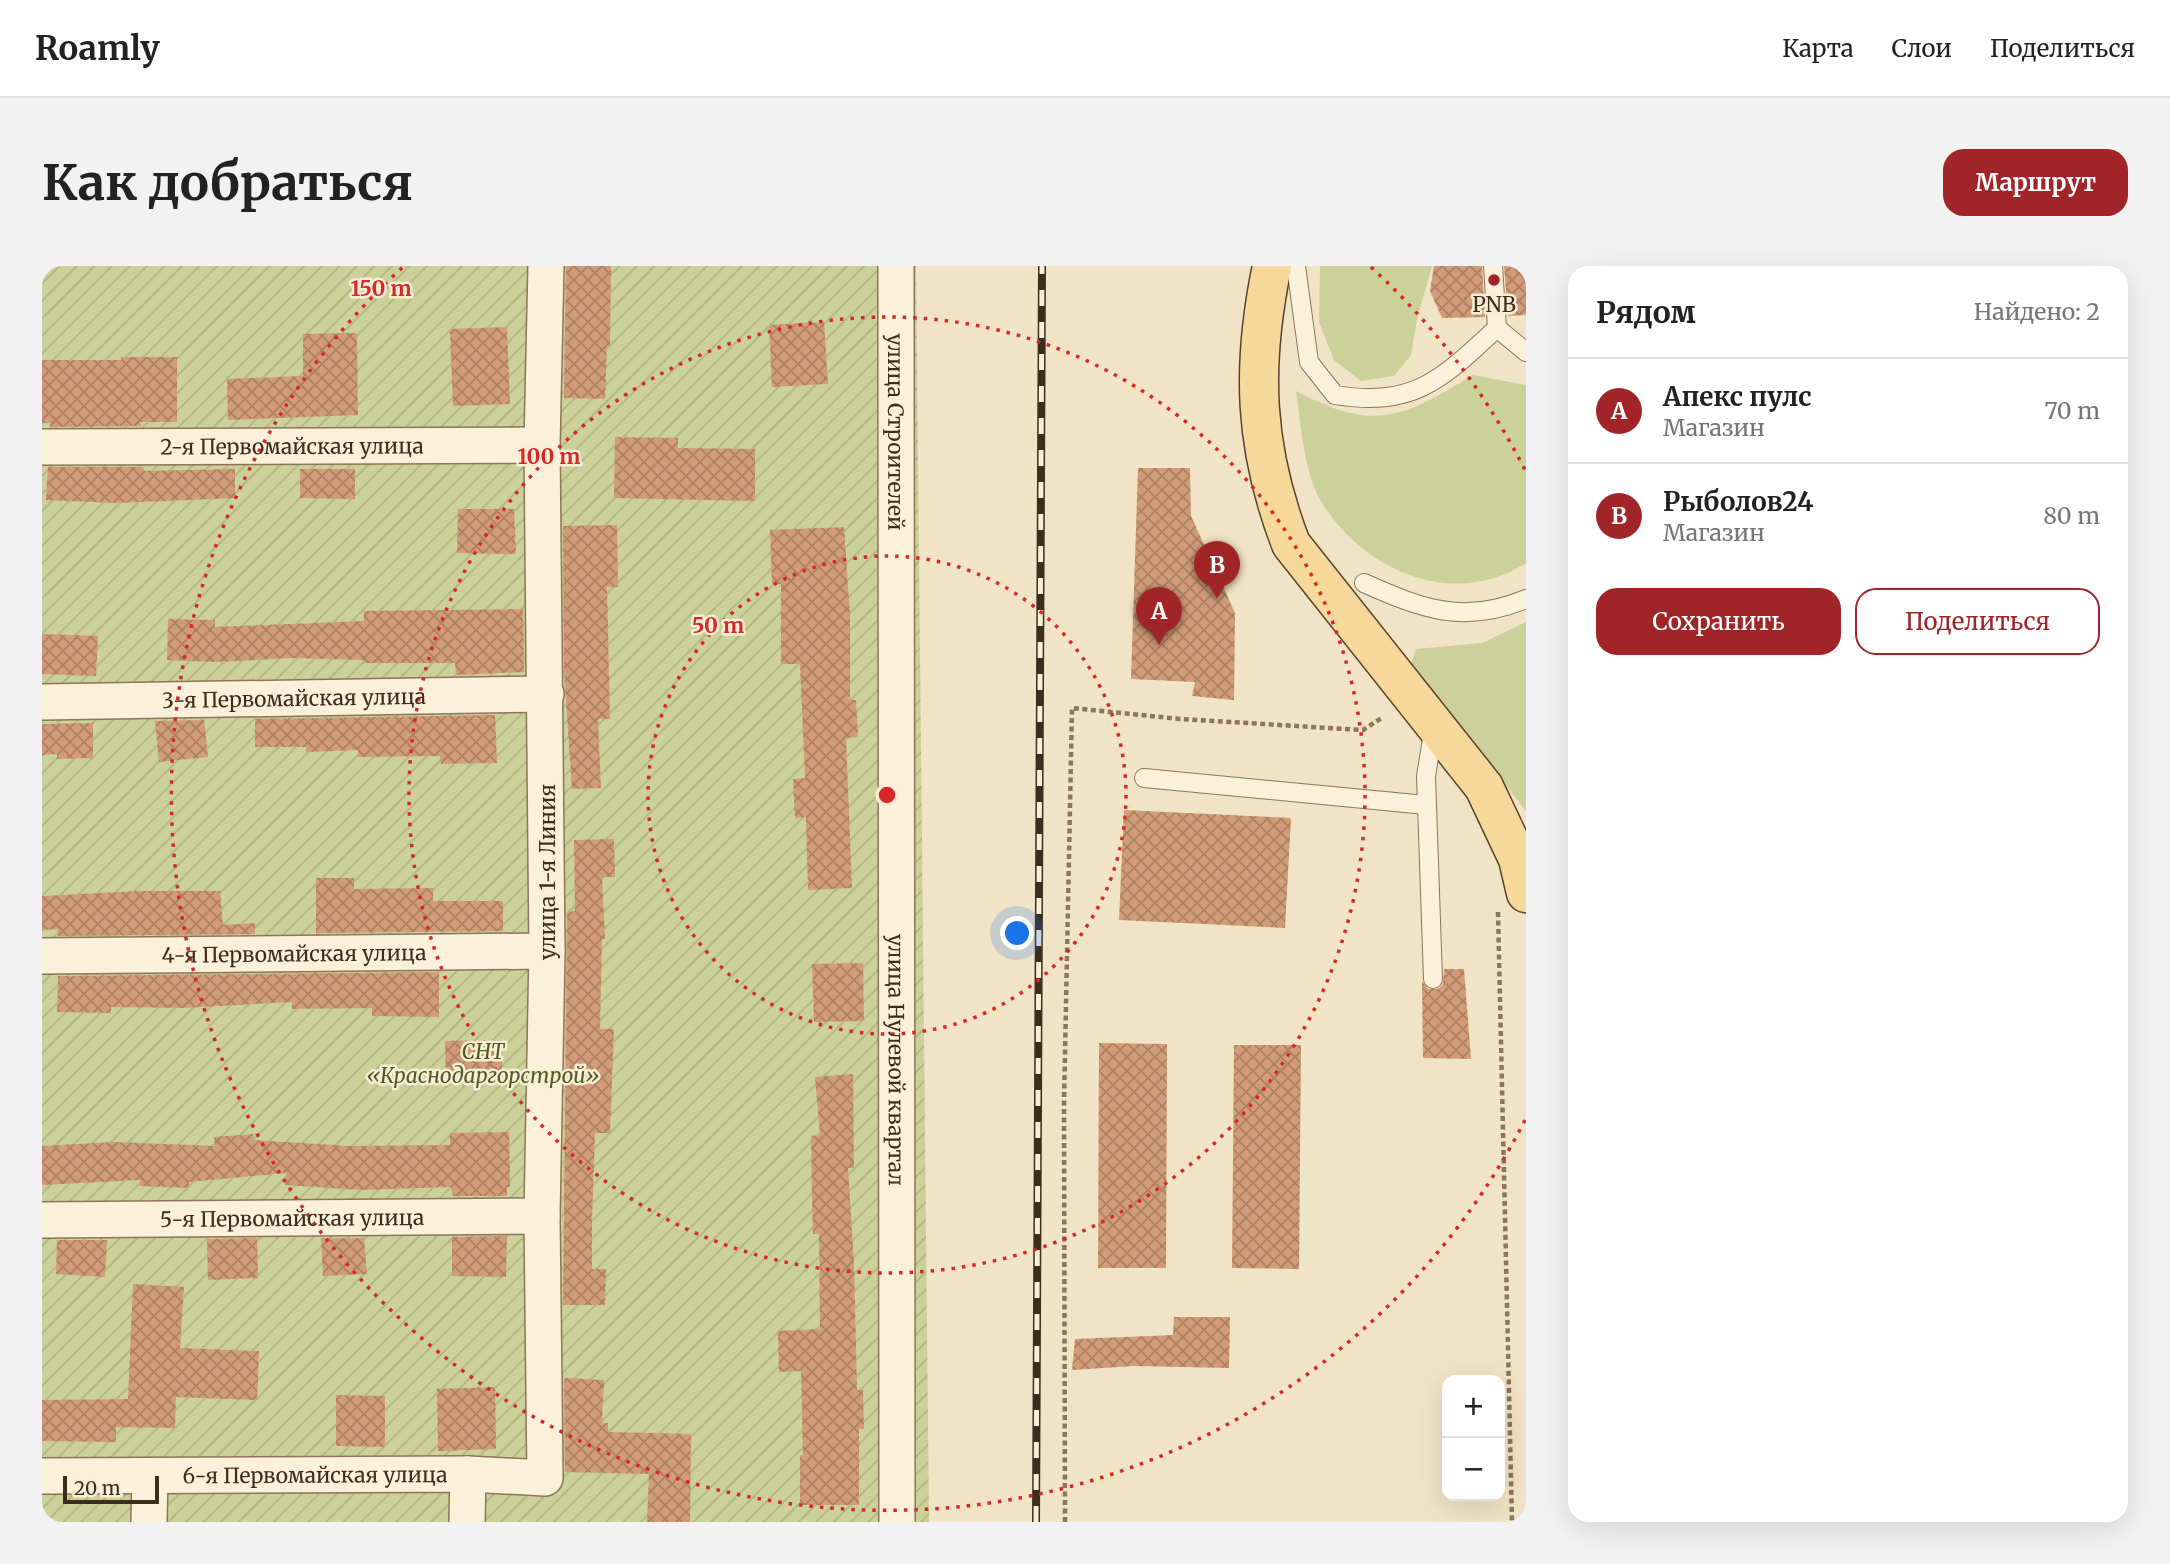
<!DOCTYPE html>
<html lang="ru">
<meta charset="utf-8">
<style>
body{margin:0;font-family:Merriweather,serif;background:#f2f2f2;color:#222}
.controls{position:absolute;right:21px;bottom:21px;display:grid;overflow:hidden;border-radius:14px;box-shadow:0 7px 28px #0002}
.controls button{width:63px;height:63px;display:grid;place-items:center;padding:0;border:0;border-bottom:2px solid #e0e0e0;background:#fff;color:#222;font:35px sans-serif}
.scale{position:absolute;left:21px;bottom:18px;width:96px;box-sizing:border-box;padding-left:7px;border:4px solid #3d2d1e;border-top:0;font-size:19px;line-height:24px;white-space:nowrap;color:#3d2d1e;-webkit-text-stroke:5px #f8edd5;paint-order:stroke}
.you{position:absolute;left:976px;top:668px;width:24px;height:24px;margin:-18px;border:5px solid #fff;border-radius:50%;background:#1a73e8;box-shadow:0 0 0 10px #1a73e833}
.badge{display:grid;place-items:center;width:46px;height:46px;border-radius:50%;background:#a12528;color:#fff;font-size:23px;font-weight:700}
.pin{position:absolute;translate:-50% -58px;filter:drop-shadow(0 2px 4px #0008)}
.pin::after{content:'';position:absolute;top:37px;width:24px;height:21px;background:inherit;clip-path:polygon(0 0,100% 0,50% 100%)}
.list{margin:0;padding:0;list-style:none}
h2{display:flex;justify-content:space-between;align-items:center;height:91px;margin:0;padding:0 28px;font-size:30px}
h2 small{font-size:23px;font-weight:400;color:#767676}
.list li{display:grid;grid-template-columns:46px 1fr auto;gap:21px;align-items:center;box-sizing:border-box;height:105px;padding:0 28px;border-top:2px solid #e0e0e0}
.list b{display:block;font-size:26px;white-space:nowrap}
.list p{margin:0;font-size:23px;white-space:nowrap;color:#767676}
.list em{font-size:23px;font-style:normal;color:#767676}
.actions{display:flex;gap:14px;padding:21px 28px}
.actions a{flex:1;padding:16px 0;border:2px solid #a12528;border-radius:21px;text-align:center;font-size:24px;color:#a12528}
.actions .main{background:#a12528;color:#fff}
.map{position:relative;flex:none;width:1484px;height:1256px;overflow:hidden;border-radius:21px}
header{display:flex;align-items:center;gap:42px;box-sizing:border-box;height:98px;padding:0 35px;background:#fff;border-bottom:2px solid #e0e0e0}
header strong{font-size:33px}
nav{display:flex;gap:38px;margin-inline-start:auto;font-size:24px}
.intro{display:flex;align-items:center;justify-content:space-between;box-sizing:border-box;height:168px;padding:0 42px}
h1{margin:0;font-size:49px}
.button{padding:18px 32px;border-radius:21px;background:#a12528;color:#fff;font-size:24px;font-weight:700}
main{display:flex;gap:42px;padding:0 42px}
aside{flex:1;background:#fff;border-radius:21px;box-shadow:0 7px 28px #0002}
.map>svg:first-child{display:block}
</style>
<header>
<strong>Roamly</strong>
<nav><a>Карта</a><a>Слои</a><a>Поделиться</a></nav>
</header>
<div class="intro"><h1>Как добраться</h1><a class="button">Маршрут</a></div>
<main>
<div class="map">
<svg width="1484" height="1256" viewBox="0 0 1484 1256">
<defs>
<pattern id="garden-furrows" width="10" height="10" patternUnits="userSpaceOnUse" patternTransform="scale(1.75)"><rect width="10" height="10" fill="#cbd198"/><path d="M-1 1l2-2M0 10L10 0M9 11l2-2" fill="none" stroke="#afb483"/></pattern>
<pattern id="building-cross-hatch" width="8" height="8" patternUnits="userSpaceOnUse" patternTransform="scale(1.75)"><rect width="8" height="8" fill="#d29c78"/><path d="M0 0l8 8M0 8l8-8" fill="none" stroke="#ac8062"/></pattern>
</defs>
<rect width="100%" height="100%" fill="#f1e3c5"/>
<g fill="#cbd198">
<polygon points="1278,0 1390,0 1375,53 1369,89 1352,110 1319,115 1292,94 1277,56"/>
<path d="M1431,109L1484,119V297C1411,344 1321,305 1279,235C1262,207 1259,158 1254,125C1332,166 1359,153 1431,109Z"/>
<polygon points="1484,356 1484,545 1369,397 1374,383 1440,377"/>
</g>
<polygon fill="url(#garden-furrows)" points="0,0 874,0 887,1256 0,1256"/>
<g fill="url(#building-cross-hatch)">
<polygon points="524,0 569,0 568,80 565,80 563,133 522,132"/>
<polygon points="1392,0 1440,0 1443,51 1400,52 1388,25"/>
<polygon points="1462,0 1484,0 1484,49 1466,50"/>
<polygon points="782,56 786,118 730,121 727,59"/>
<polygon points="465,61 468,138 411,140 408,63"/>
<polygon points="315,67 316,149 186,154 185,113 261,110 261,68"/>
<polygon points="79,91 135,91 135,156 98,156 99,160 8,161 8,157 0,157 0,94 79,94"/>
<polygon points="573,171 636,172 636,182 713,183 713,235 572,232"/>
<polygon points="6,201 101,201 102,205 193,203 193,232 74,237 4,234"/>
<polygon points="1096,202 1148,202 1149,250 1193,347 1192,434 1150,430 1153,416 1089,413"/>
<polygon points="258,203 313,203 313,233 258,232"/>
<polygon points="416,243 472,243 474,288 415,287"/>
<polygon points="575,259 576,321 565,321 568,453 556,453 559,522 530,523 522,405 521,260"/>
<polygon points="802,261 808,349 808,434 814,434 816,471 804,472 810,622 766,624 764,551 753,552 751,513 763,512 758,398 739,398 739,318 730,318 728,264"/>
<polygon points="481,343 482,406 414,409 413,397 321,397 321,394 250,392 174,396 125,394 126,353 173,354 173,361 322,355 322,345"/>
<polygon points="0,368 56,370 54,410 0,408"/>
<polygon points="453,449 455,497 399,498 398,490 316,491 316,484 264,486 264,481 213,481 213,453"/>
<polygon points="162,454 166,491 117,496 113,455"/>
<polygon points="51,457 51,492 15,493 15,488 0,489 0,458"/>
<polygon points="1082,544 1249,552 1243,662 1077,654"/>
<polygon points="572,573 573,611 560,611 563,673 560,673 558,763 572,763 568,867 553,867 550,955 550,1003 564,1003 563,1039 521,1039 525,646 533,645 532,574"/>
<polygon points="274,612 312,612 312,623 391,622 391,635 461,635 461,665 274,667"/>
<polygon points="97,625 178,625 181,659 213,657 213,668 16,670 16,663 0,664 0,630"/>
<polygon points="821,697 822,755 772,756 770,698"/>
<polygon points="1402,703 1422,703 1429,793 1381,792 1380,715 1386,723 1396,723 1401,718"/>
<polygon points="397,706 397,751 330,750 330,742 250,743 250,736 141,742 69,741 69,747 15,746 16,710"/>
<polygon points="460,774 460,814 404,815 403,775"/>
<polygon points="1057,777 1125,778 1124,1002 1056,1002"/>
<polygon points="1192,779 1259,779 1257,1003 1190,1002"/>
<polygon points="811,808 812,902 806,902 812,996 815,1124 821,1124 822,1163 817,1163 817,1239 758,1239 758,1189 761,1189 759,1105 737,1106 736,1065 778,1063 777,968 771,968 770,934 769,870 778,869 773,811"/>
<polygon points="467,866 468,921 465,921 465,930 411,930 409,921 319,924 243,919 244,907 147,916 147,922 98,920 98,914 0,919 0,880 71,876 173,880 172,871 211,868 212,874 307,880 408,879 408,867"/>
<polygon points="465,970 464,1011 410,1010 410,971"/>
<polygon points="215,972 216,1012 166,1014 165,973"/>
<polygon points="279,972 322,972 325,1008 281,1010"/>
<polygon points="15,974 65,974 63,1011 14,1008"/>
<polygon points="91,1018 142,1021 138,1082 217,1085 215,1134 134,1131 133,1162 74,1161 74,1176 0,1175 0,1134 86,1133"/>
<polygon points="1132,1051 1188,1051 1187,1102 1092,1100 1030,1104 1033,1073 1131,1069"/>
<polygon points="522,1112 562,1114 560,1157 566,1157 566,1166 649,1168 648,1256 605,1256 607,1208 523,1206"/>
<polygon points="453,1121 454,1183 396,1185 395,1123"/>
<polygon points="294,1129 343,1130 343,1181 294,1180"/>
</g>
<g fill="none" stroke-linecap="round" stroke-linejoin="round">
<g stroke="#8e7459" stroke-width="20">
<g id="service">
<path d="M1254,0L1267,96L1293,129C1373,142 1401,112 1455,62"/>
<polyline points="1451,0 1455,62 1484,86"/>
<path d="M1322,317C1380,343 1422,359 1484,333"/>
<polyline points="1102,512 1384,539"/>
<polyline points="1391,713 1384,510 1392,461"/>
</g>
</g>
<g stroke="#8e7459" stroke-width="38">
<g id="minor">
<path id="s1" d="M854,0L855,1256"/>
<path id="s2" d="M0,181L500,179"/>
<path id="s3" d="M0,436L504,428"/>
<path id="s4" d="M0,690L505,685"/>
<path id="s5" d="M0,954L500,950"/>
<path id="s6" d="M0,1210L426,1208L503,1212L500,950L505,685L500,179L504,0"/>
<polyline points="107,1256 108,1210"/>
<polyline points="425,1256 426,1208"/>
</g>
</g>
<g stroke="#5c422e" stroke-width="41">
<path id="primary" d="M1230,0C1209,101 1212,182 1249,278L1442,521L1476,593L1484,627"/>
</g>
<g stroke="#8e7459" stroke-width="4.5" stroke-dasharray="5 3.5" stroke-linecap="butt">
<polyline points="1456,646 1470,1256"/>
<polyline points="1023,1256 1022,837 1030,442 1138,453 1321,464 1341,451"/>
</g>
<use href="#service" stroke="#fbf0d9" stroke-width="18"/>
<use href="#minor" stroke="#fbf0d9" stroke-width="35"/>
<use href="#primary" stroke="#f6d89b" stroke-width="38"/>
<g stroke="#3d2d1e" stroke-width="8">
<polyline id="rail" points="994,1256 1000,0"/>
</g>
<use href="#rail" stroke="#f8edd5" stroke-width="5" stroke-dasharray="16" stroke-linecap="butt"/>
</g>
<g fill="none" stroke="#d62828" stroke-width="3.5" stroke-dasharray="3.5 7">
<circle cx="845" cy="529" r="239"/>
<circle cx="845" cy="529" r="478"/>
<path d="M1483 854A716 716 0 1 1 361 1M1329 1A716 716 0 0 1 1483 204"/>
</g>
<circle fill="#a12528" stroke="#f8edd5" stroke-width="2.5" cx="1452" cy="14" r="7"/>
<g text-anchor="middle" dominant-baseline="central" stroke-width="5" stroke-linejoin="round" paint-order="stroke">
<g font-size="21" fill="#3d2d1e" stroke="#f8edd5">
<text x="1452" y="38">PNB</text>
</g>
<g font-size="21" fill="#3d2d1e" stroke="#f8edd5">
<text stroke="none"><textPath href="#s1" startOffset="166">улица Строителей</textPath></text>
<text stroke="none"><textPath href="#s2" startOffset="250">2-я Первомайская улица</textPath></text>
<text stroke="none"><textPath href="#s3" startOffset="252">3-я Первомайская улица</textPath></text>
<text transform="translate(505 606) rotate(-90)">улица 1-я Линия</text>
<text stroke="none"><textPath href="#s4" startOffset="252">4-я Первомайская улица</textPath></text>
<text stroke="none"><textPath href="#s1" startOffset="794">улица Нулевой квартал</textPath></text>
<text stroke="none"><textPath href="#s5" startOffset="250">5-я Первомайская улица</textPath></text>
<text stroke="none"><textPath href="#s6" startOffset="273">6-я Первомайская улица</textPath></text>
</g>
<g font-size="21" font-style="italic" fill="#4e5b23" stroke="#f8edd5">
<text x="441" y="785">СНТ<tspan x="441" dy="24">«Краснодаргорстрой»</tspan></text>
</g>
</g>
<circle cx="845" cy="529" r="10" fill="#d62828" stroke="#f8edd5" stroke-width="3.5"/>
<g font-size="21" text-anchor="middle" font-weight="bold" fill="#d62828" stroke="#f8edd5" stroke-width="5" stroke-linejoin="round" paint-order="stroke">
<text x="339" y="30">150 m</text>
<text x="507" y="198">100 m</text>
<text x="676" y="367">50 m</text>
</g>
</svg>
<div class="controls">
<button>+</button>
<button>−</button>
</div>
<div class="scale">20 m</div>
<div class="you"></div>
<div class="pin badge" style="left:1117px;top:379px">A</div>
<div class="pin badge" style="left:1175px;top:333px">B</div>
</div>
<aside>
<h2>Рядом<small>Найдено: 2</small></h2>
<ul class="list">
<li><span class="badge">A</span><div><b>Апекс пулс</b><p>Магазин</p></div><em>70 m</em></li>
<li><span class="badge">B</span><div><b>Рыболов24</b><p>Магазин</p></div><em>80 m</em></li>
</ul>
<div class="actions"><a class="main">Сохранить</a><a>Поделиться</a></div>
</aside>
</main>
